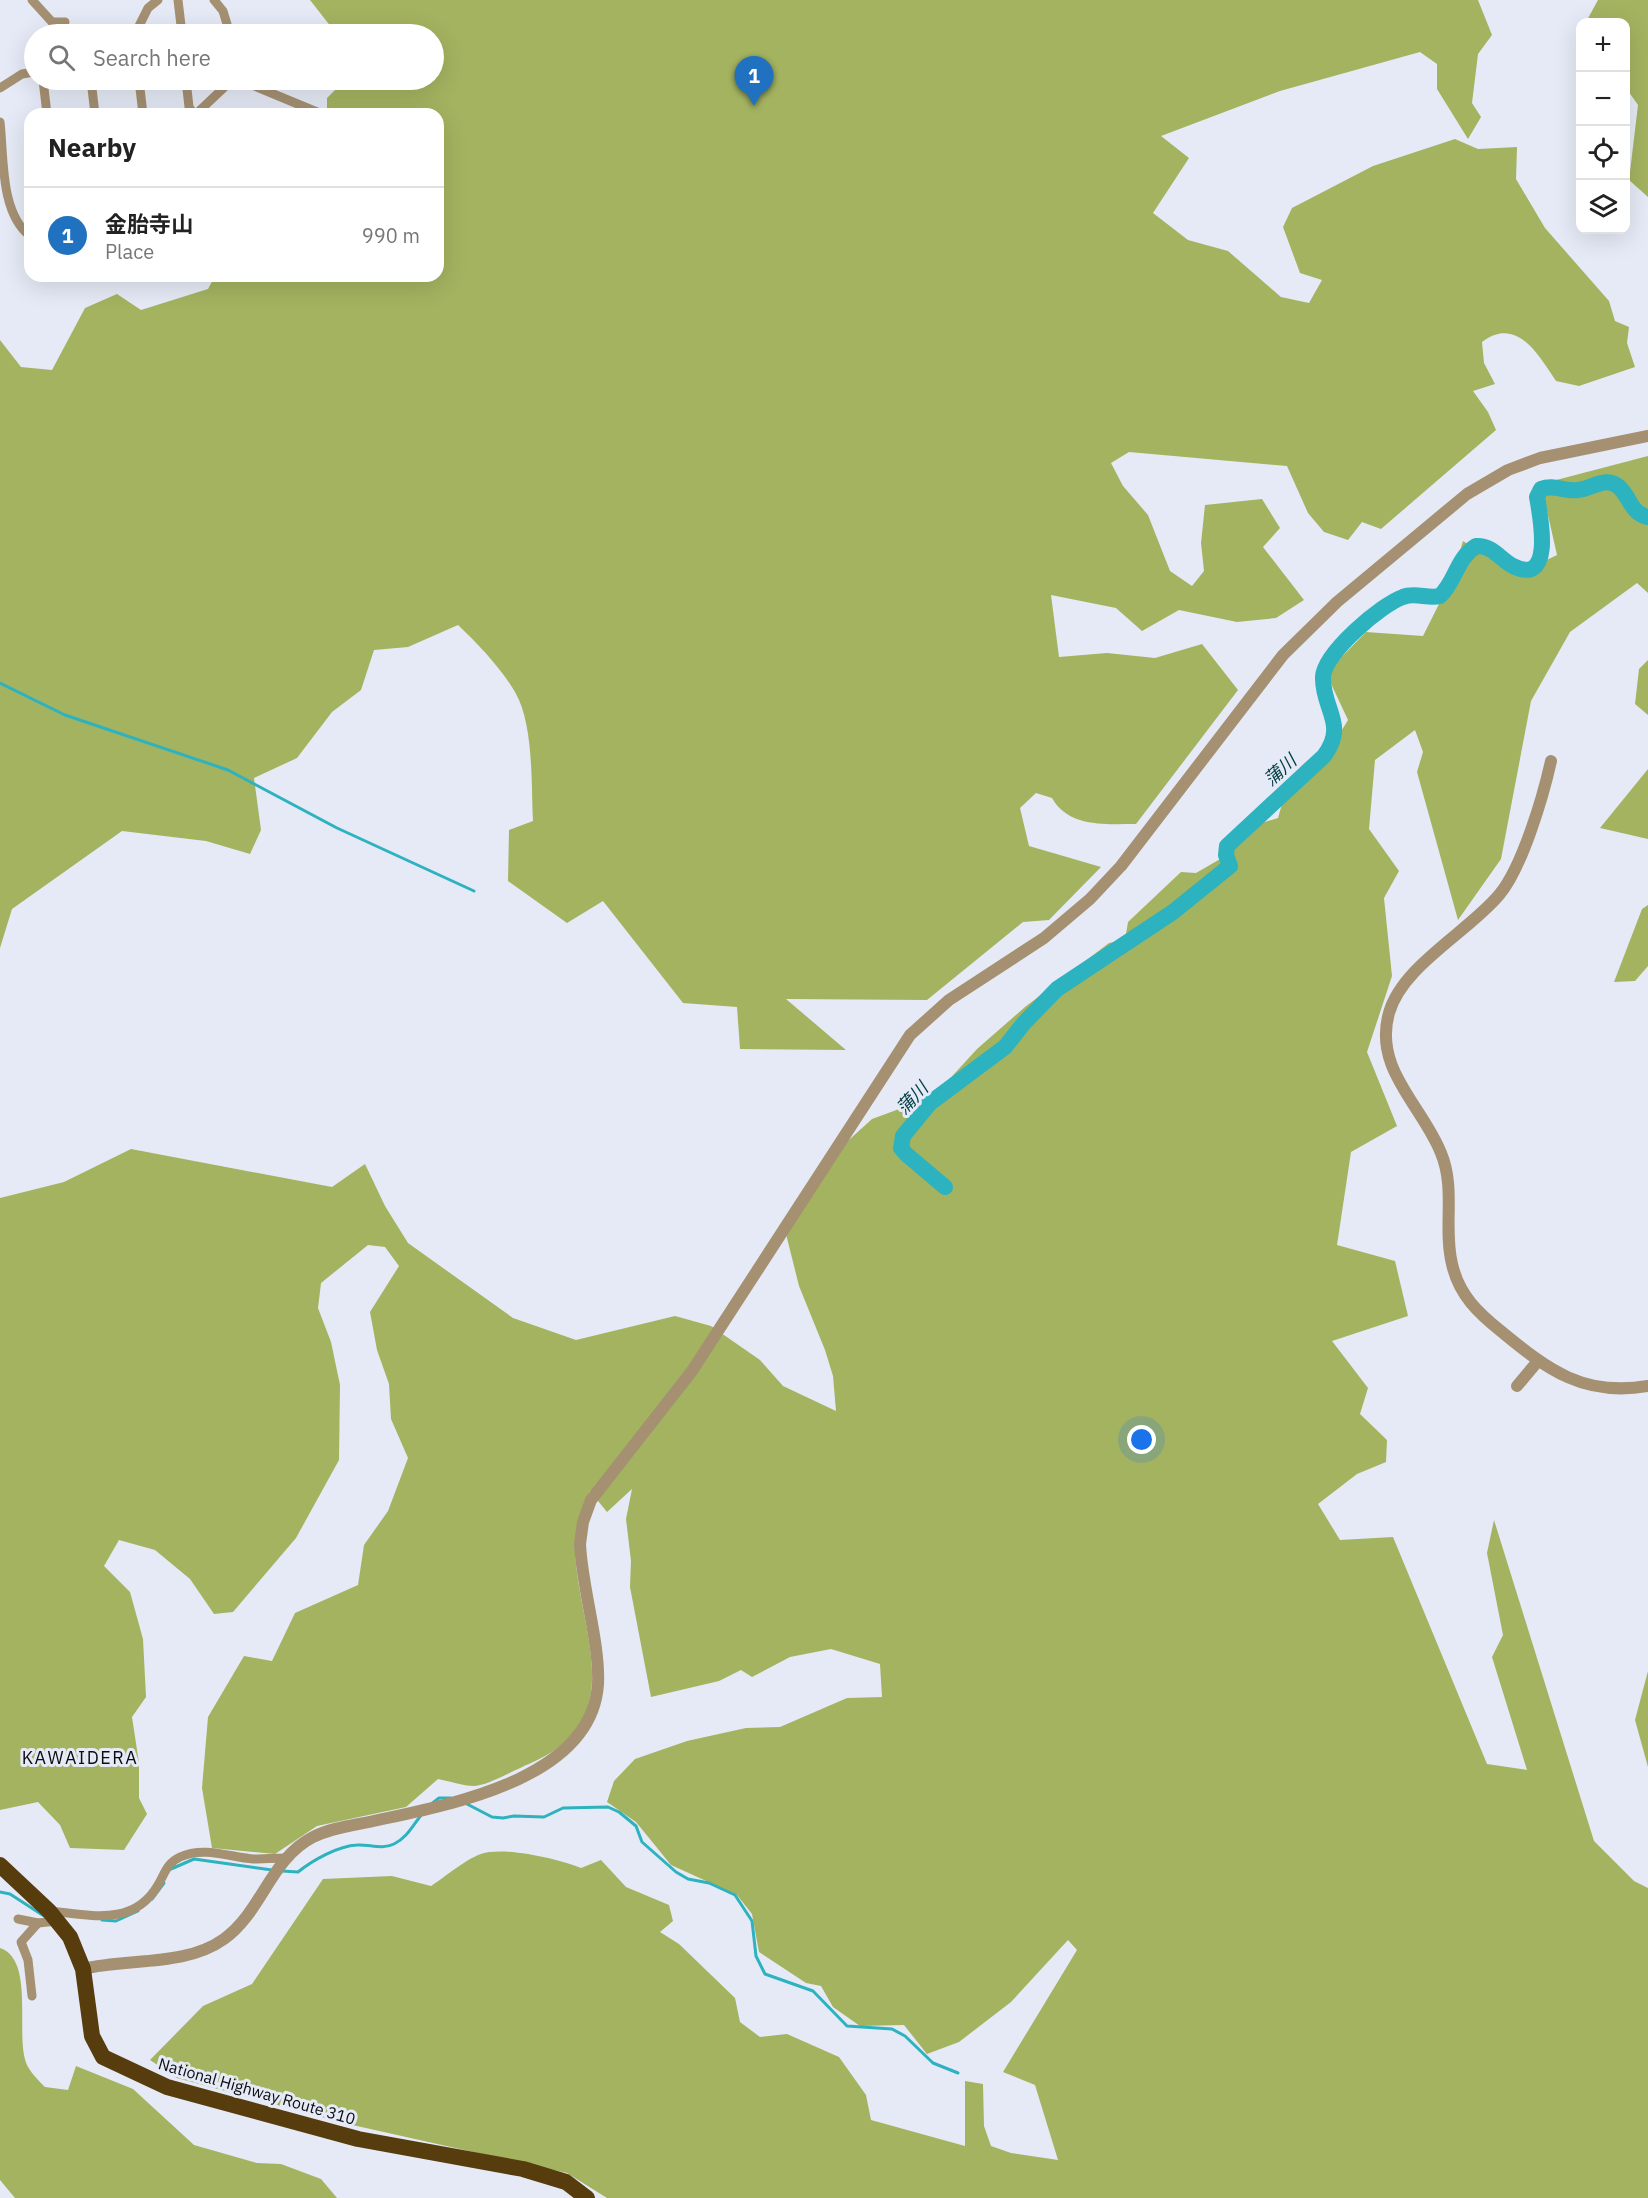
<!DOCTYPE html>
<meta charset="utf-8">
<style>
body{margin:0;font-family:"IBM Plex Sans","Noto Sans JP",sans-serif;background:#f2f2f2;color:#222}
.controls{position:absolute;right:18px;top:18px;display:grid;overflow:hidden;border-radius:12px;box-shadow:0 6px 24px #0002}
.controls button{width:54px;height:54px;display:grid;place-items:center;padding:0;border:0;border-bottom:2px solid #e0e0e0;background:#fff;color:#222;font:30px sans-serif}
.you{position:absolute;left:1142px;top:1440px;width:21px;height:21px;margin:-15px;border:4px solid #fff;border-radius:50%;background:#1a73e8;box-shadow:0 0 0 9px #1a73e833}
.badge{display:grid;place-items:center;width:39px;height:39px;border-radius:50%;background:#2072c1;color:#fff;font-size:20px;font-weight:700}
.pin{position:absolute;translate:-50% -50px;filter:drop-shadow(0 2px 3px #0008)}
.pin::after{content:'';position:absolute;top:32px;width:21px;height:18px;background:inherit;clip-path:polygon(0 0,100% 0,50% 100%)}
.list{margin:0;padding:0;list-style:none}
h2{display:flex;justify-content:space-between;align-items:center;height:78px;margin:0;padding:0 24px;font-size:26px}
h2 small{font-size:20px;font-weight:400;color:#767676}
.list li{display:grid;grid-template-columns:39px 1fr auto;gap:18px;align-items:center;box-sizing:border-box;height:96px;padding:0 24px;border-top:2px solid #e0e0e0}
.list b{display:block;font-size:22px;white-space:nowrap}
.list p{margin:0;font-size:20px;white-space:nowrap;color:#767676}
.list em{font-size:20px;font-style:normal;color:#767676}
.icon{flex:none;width:33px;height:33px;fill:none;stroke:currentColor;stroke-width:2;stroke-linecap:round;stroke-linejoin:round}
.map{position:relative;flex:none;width:1648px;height:2198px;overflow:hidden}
.search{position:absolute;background:#fff;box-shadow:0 6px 24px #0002;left:24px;top:24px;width:420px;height:66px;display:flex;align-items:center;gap:15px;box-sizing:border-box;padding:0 21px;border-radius:33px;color:#767676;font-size:22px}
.panel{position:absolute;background:#fff;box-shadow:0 6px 24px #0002;left:24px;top:108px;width:420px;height:174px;border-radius:18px}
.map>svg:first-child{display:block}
</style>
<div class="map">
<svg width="1648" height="2198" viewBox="0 0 1648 2198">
<rect width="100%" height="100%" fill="#e5eaf6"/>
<g fill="#a4b360">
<path d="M310,0H1478L1492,35L1478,54L1472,103L1481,117L1468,139L1437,89V64L1420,52L1280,91L1161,136L1189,158L1153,213L1188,240L1228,251L1281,297L1309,303L1322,280L1300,273L1283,227L1292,208L1373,166L1455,139L1478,149L1517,147L1516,179L1545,228L1609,301L1615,321L1629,327L1627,343L1635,367L1579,386L1556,381C1539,356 1517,315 1482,342L1484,363L1495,384L1473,391L1488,412L1496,430L1381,529L1362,522L1348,540L1324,532L1308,513L1287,466L1129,452L1111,463L1123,486L1148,515L1170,571L1192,586L1204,571L1201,543L1205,505L1262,499L1280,528L1263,547L1304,600L1276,618L1237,622L1179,610L1142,631L1116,608L1051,595L1059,657L1107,653L1155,658L1202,644L1238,690L1136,824C1106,824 1069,828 1052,798L1036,793L1020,808L1029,846L1101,867L1049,920L1023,922L927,1000L786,999L846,1050L740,1049L737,1007L683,1003L603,901L567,923L508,881L509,830L533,821C531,785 534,724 515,692C501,668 478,644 458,625L408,647L374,650L361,690L332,712L297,758L254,778L261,830L250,854L206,841L122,831L12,909L0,948V340L21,367L52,370L85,308L117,294L141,310L208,289L215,276H438V114H327V98L341,84L336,80H434V34H334L335,32Z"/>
<polygon points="1598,0 1648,0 1648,197 1629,180 1638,105 1626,88 1626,22 1586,22"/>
<path d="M1648,456V593L1637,583L1570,632L1531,701L1501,859L1458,920L1417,772L1423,752L1415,730L1375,760L1369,829L1399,871L1384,898L1392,976L1367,1052L1397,1126L1351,1152L1337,1245L1395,1261L1408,1316L1332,1341L1368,1388L1360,1414L1387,1440L1386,1462L1357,1474L1318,1504L1340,1540L1393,1537L1487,1764L1527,1770L1492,1657L1503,1635L1487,1553L1494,1520L1594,1841L1634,1881L1648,1888V2198H607L567,2173L348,2124L177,2078L150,2060L203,2006L252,1984L323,1879L392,1876L431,1886C445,1877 466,1859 481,1854C504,1846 559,1859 581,1868L601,1860L626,1887L669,1905L673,1921L660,1932L679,1944L735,1998L740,2022L760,2037L787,2034L839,2057L866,2095L871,2120L965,2146V2081L983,2084L984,2126L991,2146L1011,2153L1058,2160L1035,2085L1003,2072L1077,1950L1068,1940L1011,2002L959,2042L927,2054L904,2025L860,2026L833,2007L821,1986L806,1983L759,1952L752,1914L737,1895L671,1865L636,1822L607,1802L614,1781L635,1759L687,1741L746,1728L780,1727L847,1698L882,1697L880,1664L831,1649L790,1657L752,1677L741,1670L719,1681L651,1697L630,1587L631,1561L626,1519L632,1489L607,1512L590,1491C582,1511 574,1530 575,1553C580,1635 631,1720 529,1764C516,1769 487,1786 474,1786C463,1786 449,1781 438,1779L406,1807L317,1826L275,1854L212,1848L202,1788L208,1717L244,1656L272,1661L295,1613L358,1585L364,1545L388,1511L408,1458L391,1419L389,1384L377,1350L370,1312L399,1266L385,1247L368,1245L321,1283L318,1308L331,1342L340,1385L339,1460L296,1538L233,1612L214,1614L190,1579L155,1550L119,1540L104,1566L130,1592L143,1639L146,1697L132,1717L139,1763V1798L147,1814L124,1850L70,1848L60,1825L38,1802L0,1810V1198L64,1182L131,1149L332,1187L365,1164L385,1206L408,1243L513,1318L576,1340L675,1316L711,1326L760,1360L783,1386L836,1411L833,1376L825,1350L799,1286L783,1222L830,1157L872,1119L910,1105L945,1084L977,1049L1025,1007L1109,943L1125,940L1128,922L1181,872L1196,873L1234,851L1232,832L1278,818L1286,790L1331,748L1348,720L1326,673L1366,632L1423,636L1452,578L1463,541L1516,575L1557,555L1541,484Z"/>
<polygon points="1648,660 1648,715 1635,704 1639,669"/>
<polygon points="1648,769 1648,839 1600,828"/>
<polygon points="1648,905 1648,966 1635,981 1614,982 1642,909"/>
<polygon points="1648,1671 1648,1767 1635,1720"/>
<path d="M0,1948C36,1960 14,2037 27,2065C31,2073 39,2081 45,2087L68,2090L76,2066L133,2089L194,2145L257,2163L281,2164L321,2179L337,2198H15L0,2180Z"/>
</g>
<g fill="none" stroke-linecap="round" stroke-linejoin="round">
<g stroke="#2db2bf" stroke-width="3">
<polyline points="0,683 65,715 228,770 337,828 474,891"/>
<polyline points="465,1803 492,1817 503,1818 514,1816 544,1817 563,1808 608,1807 619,1812 636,1826 642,1842 676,1872 688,1879 709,1883 735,1895 752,1921 756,1956 765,1974 813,1991 847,2026 892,2029 905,2036 933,2063 958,2073"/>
<polyline points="430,1805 439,1798 451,1798"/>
<polyline points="171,1869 194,1859 272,1870"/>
<path d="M282,1871L298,1872C313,1860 338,1846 357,1845C369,1844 382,1850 394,1844C407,1838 413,1825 422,1814"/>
<polyline points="0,1892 10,1894 44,1916"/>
<polyline points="152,1899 164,1883"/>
<polyline points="102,1920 116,1921 138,1911"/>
</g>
<path stroke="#2db2bf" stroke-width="16" d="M945,1187L906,1154L901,1148L903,1136L930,1103L1005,1047L1024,1023L1057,989L1173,912L1230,866L1226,855L1227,846L1324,756C1348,724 1322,709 1323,677C1324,653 1382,604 1403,597C1415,592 1428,599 1440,596C1456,581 1456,559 1476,546C1492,545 1500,559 1513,566C1555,587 1540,515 1537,497L1541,489C1554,484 1565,492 1578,490C1592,489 1606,475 1619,487C1631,498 1631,514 1648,517"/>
<g stroke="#a59072" stroke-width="9">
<polyline points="32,0 52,22 65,22"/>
<polyline points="178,0 182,34"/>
<polyline points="214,0 223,11 230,34"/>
<polyline points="135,34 148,8 158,0"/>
<polyline points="43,80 47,114"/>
<polyline points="91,80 95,114"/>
<polyline points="139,80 143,114"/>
<polyline points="186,80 189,107 194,114"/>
<polyline points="240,80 317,112"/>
<polyline points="0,88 22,74 34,72"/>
<polyline points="196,114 232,80"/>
<path d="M0,122C4,157 0,213 30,236"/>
<path d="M50,1911C90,1915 134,1927 158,1885C165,1873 167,1863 180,1857C204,1846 229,1857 253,1859C263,1859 274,1858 285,1858"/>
<polyline points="18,1919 38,1923 57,1921"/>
<polyline points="32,1996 28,1960 21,1942 38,1923"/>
</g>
<g stroke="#a59072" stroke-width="12">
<path d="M1551,761C1543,797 1522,868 1499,895C1468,932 1402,966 1389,1013C1373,1069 1422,1105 1441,1153C1456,1189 1443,1227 1452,1264C1459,1295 1478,1313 1502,1332C1548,1370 1584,1397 1648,1386"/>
<polyline points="1517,1386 1538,1361"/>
<path d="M83,1969C128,1958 185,1967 224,1939C262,1912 270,1859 313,1837C333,1827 357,1825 378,1820C453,1804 592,1778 598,1684C600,1643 582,1588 580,1544L583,1522L591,1500L692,1371L910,1035L949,1000L1044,938L1090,899L1121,866L1283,655L1337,602L1467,494L1508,470L1540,458L1648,436"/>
</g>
<polyline stroke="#573c0e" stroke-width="16" points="0,1865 49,1911 70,1937 83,1969 92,2036 103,2057 167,2087 358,2139 523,2169 566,2182 587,2198"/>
</g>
<g text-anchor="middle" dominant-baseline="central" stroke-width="6" stroke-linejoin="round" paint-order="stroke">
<g font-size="16" fill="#0d0e12" stroke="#e5eaf6">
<text transform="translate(257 2091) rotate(16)">National Highway Route 310</text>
</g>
<g font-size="18" font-style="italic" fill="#023f44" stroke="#e5eaf6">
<text transform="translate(1280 770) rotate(-42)">蒲川</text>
<text transform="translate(912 1098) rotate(-47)">蒲川</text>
</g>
<g font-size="18" letter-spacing="1.5" fill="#0d0e12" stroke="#e5eaf6">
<text x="80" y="1757">KAWAIDERA</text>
</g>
</g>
</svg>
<div class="controls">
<button>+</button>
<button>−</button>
<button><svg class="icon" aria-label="locate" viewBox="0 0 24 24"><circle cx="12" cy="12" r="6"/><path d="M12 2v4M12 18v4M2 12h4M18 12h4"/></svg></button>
<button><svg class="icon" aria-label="layers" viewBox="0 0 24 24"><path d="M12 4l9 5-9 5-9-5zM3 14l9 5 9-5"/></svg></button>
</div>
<div class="you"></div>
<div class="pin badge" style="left:754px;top:106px">1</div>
<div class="search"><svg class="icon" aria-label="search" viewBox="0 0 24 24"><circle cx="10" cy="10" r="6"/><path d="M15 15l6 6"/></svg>Search here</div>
<section class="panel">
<h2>Nearby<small></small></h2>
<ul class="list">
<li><span class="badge">1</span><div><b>金胎寺山</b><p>Place</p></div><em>990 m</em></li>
</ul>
</section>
</div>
